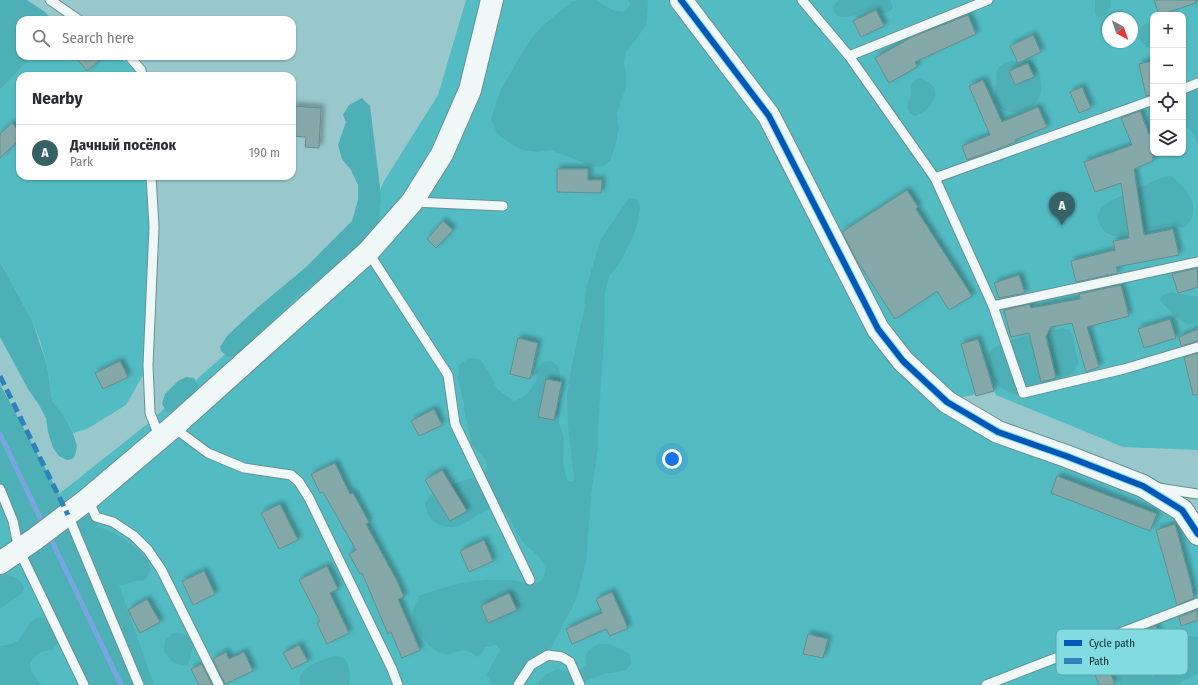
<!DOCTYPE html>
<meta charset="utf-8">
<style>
body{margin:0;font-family:"Fira Sans Condensed",sans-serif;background:#f7f7f7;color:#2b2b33}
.controls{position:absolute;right:12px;top:12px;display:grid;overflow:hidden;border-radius:8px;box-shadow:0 1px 3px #0004}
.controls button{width:36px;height:36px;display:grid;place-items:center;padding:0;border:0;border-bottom:1px solid #e1e1e2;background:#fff;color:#2b2b33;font:20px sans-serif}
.compass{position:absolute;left:1102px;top:12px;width:36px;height:36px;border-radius:50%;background:#fff;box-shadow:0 1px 3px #0004;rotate:140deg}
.you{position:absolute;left:672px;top:459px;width:14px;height:14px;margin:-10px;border:3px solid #fff;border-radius:50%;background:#1a73e8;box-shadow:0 0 0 6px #1a73e833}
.badge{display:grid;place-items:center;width:26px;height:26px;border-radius:50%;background:#376265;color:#fff;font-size:13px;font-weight:700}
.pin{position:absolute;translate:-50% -33px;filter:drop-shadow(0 1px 2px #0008)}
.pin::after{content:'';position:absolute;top:21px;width:14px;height:12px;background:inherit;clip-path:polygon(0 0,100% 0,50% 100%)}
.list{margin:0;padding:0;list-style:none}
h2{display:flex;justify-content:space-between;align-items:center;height:52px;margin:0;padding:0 16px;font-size:17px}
h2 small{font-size:13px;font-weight:400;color:#7c7c81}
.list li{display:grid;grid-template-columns:26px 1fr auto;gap:12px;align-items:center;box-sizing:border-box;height:56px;padding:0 16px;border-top:1px solid #e1e1e2}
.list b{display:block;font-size:15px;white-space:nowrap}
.list p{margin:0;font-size:13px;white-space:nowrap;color:#7c7c81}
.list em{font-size:13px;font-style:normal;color:#7c7c81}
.icon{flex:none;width:22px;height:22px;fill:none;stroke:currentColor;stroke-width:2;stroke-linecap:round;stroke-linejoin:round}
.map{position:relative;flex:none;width:1198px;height:685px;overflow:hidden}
.search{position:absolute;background:#fff;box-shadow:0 1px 3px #0004;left:16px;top:16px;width:280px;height:44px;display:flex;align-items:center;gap:10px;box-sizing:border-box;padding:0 14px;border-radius:12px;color:#7c7c81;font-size:15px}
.panel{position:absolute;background:#fff;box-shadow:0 1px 3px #0004;left:16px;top:72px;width:280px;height:108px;border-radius:12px}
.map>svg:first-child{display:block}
</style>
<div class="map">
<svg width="1198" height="685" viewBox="0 0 1198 685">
<defs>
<filter id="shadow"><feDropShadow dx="3.5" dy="-3.5" stdDeviation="2" flood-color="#0004"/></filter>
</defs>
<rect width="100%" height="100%" fill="#98c8cb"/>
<g fill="#53bcc3" fill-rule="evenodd">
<path d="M466,0H1198V450L1123,447L996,395L994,390L947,401L1143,486L1198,534V685H0V489L61,503L59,494L146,425L363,230L384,181L438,95ZM1153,15H1183V153H1153ZM1108,18H1132V42H1108Z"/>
<polygon points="32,56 118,56 139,72 139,76 20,76 20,176 149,176 152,203 146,370 126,405 87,429 73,433 64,416 52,400 47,365 40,341 32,320 0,262 0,90"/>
</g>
<g fill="#4db0b6">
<polygon points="0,0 27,0 45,12 53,20 20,20 20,56 32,56 0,90"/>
<polygon points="579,0 595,0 615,11 625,12 630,5 629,0 648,0 647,17 646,25 635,41 626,51 624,61 626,75 626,87 617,113 619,129 616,143 610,161 603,166 595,167 550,150 538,152 522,150 508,142 497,133 491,118 501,89 528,43 543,25 573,1"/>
<path d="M839,0H890L893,7C891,12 888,12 883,13L880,11L877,7H874C865,11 840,25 834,11C832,6 836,3 839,0Z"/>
<polygon points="1095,0 1110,0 1111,6 1106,14 1099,18 1095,14"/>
<path d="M1153,21V49C1144,48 1134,37 1141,27C1144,24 1149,23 1153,21Z"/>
<path d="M1029,60C1035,64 1039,70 1040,77C1042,84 1042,92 1039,98C1031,113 1000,120 995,99C994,94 996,89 996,84C997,81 996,78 996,75C998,59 1017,61 1029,60Z"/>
<path d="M920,78C946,86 935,109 915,116C903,111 909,103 911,93C911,89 910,84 914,81C915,80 919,78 920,78Z"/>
<polygon points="1196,88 1198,88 1198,145 1192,132 1183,124 1183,96"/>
<polygon points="362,98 370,106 381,195 379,220 375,229 336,267 299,295 244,349 234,356 228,357 221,351 220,347 227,336 258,307 305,268 352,221 358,200 358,185 351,170 342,159 338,145 346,122 343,115 349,105"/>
<path d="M1171,176C1183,185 1198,201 1192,218C1190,222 1187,225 1184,228L1171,224L1122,235L1113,236L1105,232L1099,224L1098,217L1101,207L1110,201L1163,177Z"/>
<path d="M629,198L637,199L640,207L638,222L632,239L621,261L609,276L605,294L604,340L598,427V449L592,487L586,562L577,598L550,650L527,682L524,685H492L487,675C490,666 496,659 500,650L496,645L485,647L482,653L477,657C458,641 458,659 440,653C428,649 410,624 413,611C414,606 417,601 419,596C447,585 476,578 506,580C508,580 512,580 515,580C524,582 532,588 540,581C555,568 535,553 526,545C513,533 513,515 498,506C484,509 477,516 465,523C455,530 436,528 429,516C427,513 426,508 425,504L432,493L461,481L472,479L485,472L487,466L485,458L472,445L464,409V403L458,379L459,365L469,358L480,359L489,372L497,389L514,401C527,397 532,389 537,378L536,371L542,362L551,361L559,367L560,376L559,422L563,435L564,448L563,461L567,480L572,482L574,478L568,427L567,396L572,364L584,311L586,289L600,241Z"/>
<polygon points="0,262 32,320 47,365 52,400 64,416 73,433 77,446 75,456 72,459 67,460 59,456 53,448 48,432 46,418 39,405 28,389 0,337"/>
<path d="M1171,292L1190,296H1198V321C1194,323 1191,325 1186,324C1182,323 1163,304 1160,300L1163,295Z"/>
<path d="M1062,328L1069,330L1072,334C1073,339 1079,361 1078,364C1074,380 1036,391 1022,396C1010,394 998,388 992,376C989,369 986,360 990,352C998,339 1047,332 1062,328Z"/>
<path d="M186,377L194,378L198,385C196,395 177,411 167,412L162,404L165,394L178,381Z"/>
<path d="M0,384L59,494L61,503L88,499L98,527C113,530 158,556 149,574C148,576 146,580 143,581C141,581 139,580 137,581C130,582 125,585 119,585L154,685H84L19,548L0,489Z"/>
<path d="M0,575C11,575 21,577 24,589L21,594L0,609Z"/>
<path d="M41,617C52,621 56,633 57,644L52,650C41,650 36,655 30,663L31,671L41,685H0V646C31,645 20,620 41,617Z"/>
<path d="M173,633C197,634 195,645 188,665C175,666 172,662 164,651L165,641Z"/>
<polygon points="1182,636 1195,636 1198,637 1198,673 1175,685 1120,685 1119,674 1129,650 1134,647 1169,642"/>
<path d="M599,644H610L630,654L631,664L625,671L603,674L577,685H539L538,683L546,674L557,669L563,671L581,670L586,664C584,652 589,649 599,644Z"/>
<path d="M335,656C338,656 342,657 345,659C349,662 351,680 349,685H301L299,682C300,666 322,660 335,656Z"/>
</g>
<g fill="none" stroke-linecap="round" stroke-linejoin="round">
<g stroke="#78a6e1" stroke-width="5">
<polyline points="0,434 44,526"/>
<polyline points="49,535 121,685"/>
</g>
</g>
<g fill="#84a9a8" stroke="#668e8c" filter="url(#shadow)">
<polygon points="1154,0 1195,0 1196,3 1159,15"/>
<polygon points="876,10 884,26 861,37 853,21"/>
<polygon points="968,15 976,34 915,62 917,67 889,83 875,58 912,37"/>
<polygon points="1033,35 1041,52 1018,63 1010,46"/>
<polygon points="74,56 105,56 87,71"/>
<polygon points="1153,61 1153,94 1146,96 1139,64"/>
<polygon points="1028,63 1034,77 1015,85 1009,71"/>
<polygon points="983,80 1002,122 1038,107 1047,127 1015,140 1016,142 967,160 962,146 990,135 969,86"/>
<polygon points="1082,87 1091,108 1079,113 1070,92"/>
<polygon points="292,106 321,108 319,148 305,147 306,137 292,136"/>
<polygon points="1140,111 1149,134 1153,132 1153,161 1134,169 1144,235 1173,229 1179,255 1116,267 1118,273 1076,282 1071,261 1115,250 1113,241 1129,238 1121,183 1095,192 1084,162 1132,145 1121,118"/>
<polygon points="12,123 20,132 20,139 0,158 0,134"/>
<polygon points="557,169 588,169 588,180 602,180 601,193 557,192"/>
<polygon points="907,190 918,207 916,209 972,296 949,310 937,291 895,319 856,259 842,232"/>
<polygon points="443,221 453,230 436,248 427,239"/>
<polygon points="1197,268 1198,287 1178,293 1172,274"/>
<polygon points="1019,275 1025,293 999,298 994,283"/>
<polygon points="1121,285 1129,316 1087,327 1099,367 1086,372 1072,323 1051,327 1046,336 1056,378 1041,382 1029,333 1011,337 1004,310 1029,304 1031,308 1080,299 1079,294"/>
<polygon points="1170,319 1176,338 1144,348 1138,329"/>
<polygon points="1198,329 1198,341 1181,346 1179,337"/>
<polygon points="518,338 538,343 530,379 510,374"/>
<polygon points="978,339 994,391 976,396 961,344"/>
<polygon points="1198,353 1198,395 1193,395 1184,357"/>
<polygon points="120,361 128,377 103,389 95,373"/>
<polygon points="546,379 562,382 554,420 538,417"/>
<polygon points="434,409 442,425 419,436 411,421"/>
<polygon points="335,463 350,494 353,493 369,522 366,524 397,581 404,597 398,599 420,650 402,658 391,632 388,634 362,573 360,574 349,554 356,550 323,492 320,493 311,474"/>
<polygon points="442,470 467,511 450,521 425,480"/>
<polygon points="1057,476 1157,514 1150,531 1051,493"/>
<polygon points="280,504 298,540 279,549 261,513"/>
<polygon points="1175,524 1191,583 1194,598 1177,605 1156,530"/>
<polygon points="484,540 493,561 469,572 460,551"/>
<polygon points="327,566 338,589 330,593 349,633 327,644 317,623 320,621 299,580"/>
<polygon points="204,571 215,594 193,605 182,581"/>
<polygon points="612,592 628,628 610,636 606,629 572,644 566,629 602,613 596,599"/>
<polygon points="509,593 517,610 488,623 481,606"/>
<polygon points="147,599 160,622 140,633 128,610"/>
<polygon points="1197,610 1198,620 1181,626 1179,617"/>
<polygon points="1156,626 1171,671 1156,676 1141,631"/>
<polygon points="808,634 828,639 823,658 803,654"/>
<polygon points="299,645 308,661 292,669 283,653"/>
<polygon points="1119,645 1127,668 1111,674 1115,685 1099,685 1088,656"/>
<polygon points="226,652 229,659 244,652 253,671 225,684 213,659"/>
<polygon points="202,664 212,685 199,685 191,669"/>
</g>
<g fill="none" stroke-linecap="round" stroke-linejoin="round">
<g stroke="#689093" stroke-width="11">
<g id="lane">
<polyline points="50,0 79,20"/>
<polyline points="802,0 849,56 988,0"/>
<polyline points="129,56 141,70 142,76"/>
<polyline points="849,56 935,178 993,306 1023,393 1124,369 1198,347"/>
<polyline points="1183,89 1198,83"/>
<polyline points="151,176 154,227 148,365 150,413 160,438"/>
<polyline points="935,178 1153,100"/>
<polyline points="413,202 503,206"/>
<polyline points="368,252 448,375 455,424 530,580"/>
<polyline points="993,306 1198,262"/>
<polyline points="173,427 208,453 244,468 291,475 299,482 309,498 392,669 398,685"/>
<polyline points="1158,488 1198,494"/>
<polyline points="0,489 13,521 19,550 84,685"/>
<polyline points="88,499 96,517 113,522 134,536 148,550 161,569 219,685"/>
<polyline points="68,515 139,685"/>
<polyline points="518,685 531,665 548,655 562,657 570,662 580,685"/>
<polyline points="986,685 1198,603"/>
</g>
</g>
<g stroke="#689093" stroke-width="24">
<g id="secondary">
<polyline points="681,0 769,116 878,329 903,361 947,402 998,432 1066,456 1143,486 1182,510 1198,534"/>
<polyline points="0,563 35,539 88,499 173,427 368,252 412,202 442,154 470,90 492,0"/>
</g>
</g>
<use href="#lane" stroke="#f0f7f7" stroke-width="9"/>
<use href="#secondary" stroke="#f0f7f7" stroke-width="22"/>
<polyline stroke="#2d83b9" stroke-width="5" stroke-dasharray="10 5" stroke-linecap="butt" points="0,376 68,515"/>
<g stroke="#82dbe1" stroke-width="8">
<polyline id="cycleway" points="681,0 769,116 878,329 903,361 947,402 998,432 1066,456 1143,486 1182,510 1198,534"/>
</g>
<use href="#cycleway" stroke="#0057b8" stroke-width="6"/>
</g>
<rect x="1056" y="629" width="132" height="46" rx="6" fill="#82dbe1" stroke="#5ca6ab" stroke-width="1"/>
<rect x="1064" y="640" width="18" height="6" fill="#0057b8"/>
<rect x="1064" y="658" width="18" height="6" fill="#2d83b9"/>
<g font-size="11" fill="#032b2e">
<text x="1089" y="647">Cycle path</text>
<text x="1089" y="665">Path</text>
</g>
</svg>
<div class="controls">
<button>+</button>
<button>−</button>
<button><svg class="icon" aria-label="locate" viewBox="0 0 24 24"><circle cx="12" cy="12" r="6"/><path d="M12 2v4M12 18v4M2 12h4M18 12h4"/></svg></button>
<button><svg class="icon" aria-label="layers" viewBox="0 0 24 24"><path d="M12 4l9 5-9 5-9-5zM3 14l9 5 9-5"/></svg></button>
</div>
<svg class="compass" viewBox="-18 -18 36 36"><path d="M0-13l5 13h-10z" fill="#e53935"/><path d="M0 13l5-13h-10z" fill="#7c7c81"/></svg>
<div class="you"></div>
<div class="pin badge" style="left:1062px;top:225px">A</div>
<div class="search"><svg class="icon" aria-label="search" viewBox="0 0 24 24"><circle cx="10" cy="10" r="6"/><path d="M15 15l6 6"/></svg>Search here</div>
<section class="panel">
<h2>Nearby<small></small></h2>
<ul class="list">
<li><span class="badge">A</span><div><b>Дачный посёлок</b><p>Park</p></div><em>190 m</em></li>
</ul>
</section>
</div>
